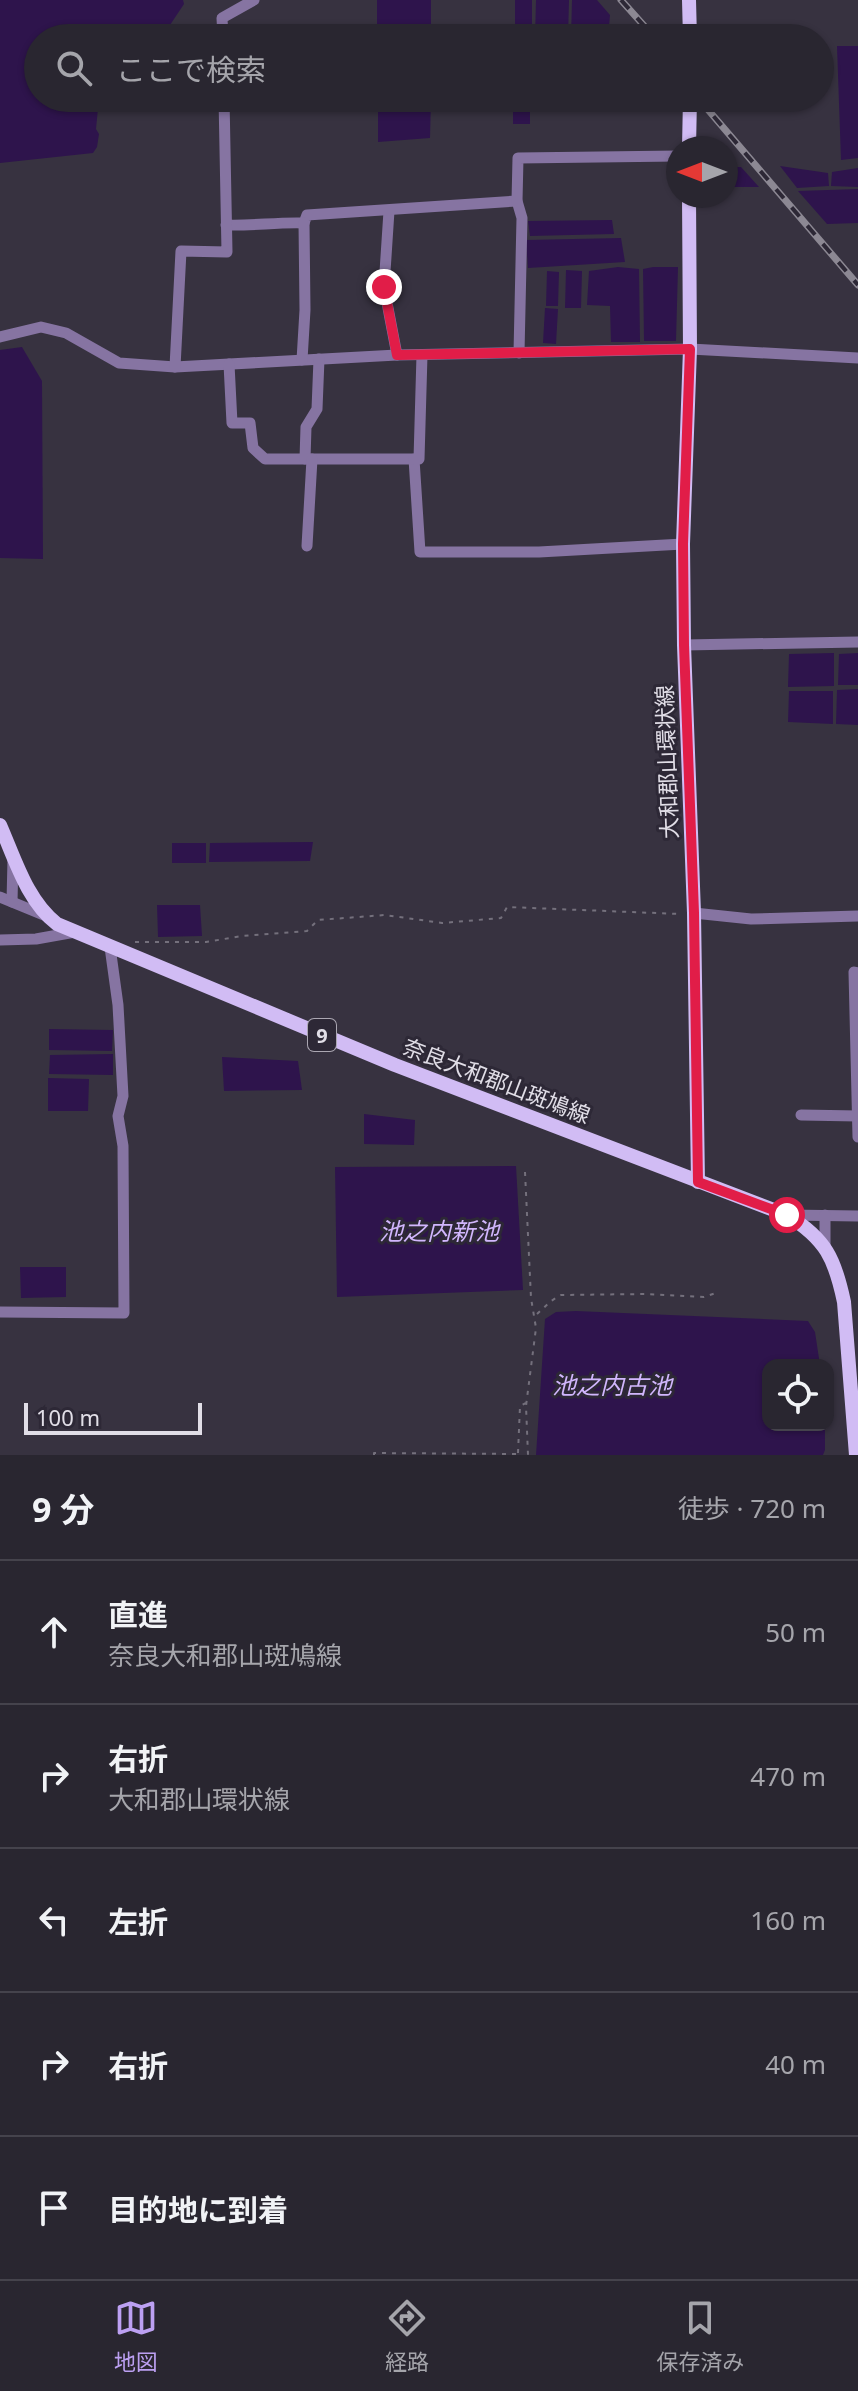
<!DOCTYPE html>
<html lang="ja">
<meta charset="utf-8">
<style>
body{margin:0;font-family:"Noto Sans","Noto Sans JP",sans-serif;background:#35323c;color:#f1f3f6}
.controls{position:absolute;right:24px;bottom:24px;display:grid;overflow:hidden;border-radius:16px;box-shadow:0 2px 6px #0004}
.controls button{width:72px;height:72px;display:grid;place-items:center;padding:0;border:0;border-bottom:2px solid #45434c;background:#292630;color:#f1f3f6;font:40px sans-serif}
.compass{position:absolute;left:666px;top:136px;width:72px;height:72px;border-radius:50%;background:#292630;box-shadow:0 2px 6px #0004;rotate:270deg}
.scale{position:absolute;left:24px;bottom:20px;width:178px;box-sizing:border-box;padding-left:8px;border:4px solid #e1dee7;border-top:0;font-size:22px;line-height:28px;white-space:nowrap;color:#e1dee7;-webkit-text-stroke:6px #2d2836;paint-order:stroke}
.stop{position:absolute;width:24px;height:24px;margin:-18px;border:6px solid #e11d48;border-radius:50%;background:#fff}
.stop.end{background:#e11d48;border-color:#fff;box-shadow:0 2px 8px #0008}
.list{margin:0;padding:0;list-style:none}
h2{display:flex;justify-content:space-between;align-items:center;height:104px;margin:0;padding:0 32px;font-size:34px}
h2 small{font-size:26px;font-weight:400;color:#a5a5ab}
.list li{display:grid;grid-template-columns:52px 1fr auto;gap:24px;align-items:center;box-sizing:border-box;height:144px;padding:0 32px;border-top:2px solid #45434c}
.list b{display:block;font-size:30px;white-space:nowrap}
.list p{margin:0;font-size:26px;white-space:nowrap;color:#a5a5ab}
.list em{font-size:26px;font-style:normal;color:#a5a5ab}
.icon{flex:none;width:44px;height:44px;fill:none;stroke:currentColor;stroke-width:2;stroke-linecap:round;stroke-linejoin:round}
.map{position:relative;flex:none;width:858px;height:1455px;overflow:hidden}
.search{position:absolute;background:#292630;box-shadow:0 2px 6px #0004;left:24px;right:24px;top:24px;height:88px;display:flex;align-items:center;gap:20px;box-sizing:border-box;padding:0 28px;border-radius:44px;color:#a5a5ab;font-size:30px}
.sheet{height:824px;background:#292630}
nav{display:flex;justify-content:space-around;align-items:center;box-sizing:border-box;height:112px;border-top:2px solid #45434c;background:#292630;font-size:22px;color:#a5a5ab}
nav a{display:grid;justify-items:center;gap:4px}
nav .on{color:#bca0f2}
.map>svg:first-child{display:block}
</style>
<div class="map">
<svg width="858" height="1455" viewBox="0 0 858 1455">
<rect width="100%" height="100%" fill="#373240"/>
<g fill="#2e144c">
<polygon points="0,0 183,0 184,4 166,31 158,38 38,38 38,98 99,98 96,129 99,134 97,147 93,153 0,163"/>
<rect x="377" y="0" width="54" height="38"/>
<rect x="515" y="0" width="17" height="38"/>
<polygon points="536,0 569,0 568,38 535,38"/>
<polygon points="572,0 597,0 610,15 608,38 571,38"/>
<polygon points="837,46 858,46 858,158 841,160"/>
<polygon points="378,98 431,98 430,138 378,142"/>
<rect x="513" y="98" width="17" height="26"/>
<polygon points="780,166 828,173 829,186 797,188"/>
<polygon points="726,167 741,167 759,187 726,187"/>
<polygon points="858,168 858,187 831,186 832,172"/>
<polygon points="858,189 858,223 827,224 798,191"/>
<polygon points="612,220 614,234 530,236 528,221"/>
<polygon points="621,238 625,262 528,268 526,240"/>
<polygon points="618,267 639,269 640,342 611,342 610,306 587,305 589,271"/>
<polygon points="653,267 678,267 676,341 644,341 643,269"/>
<polygon points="566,270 582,271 581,308 565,308"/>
<polygon points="547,271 559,272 558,306 546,306"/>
<polygon points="545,308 558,309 556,344 543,343"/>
<polygon points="22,347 42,381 43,559 0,558 0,350"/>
<polygon points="834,653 834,686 788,687 789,654"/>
<polygon points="858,653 858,685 838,685 839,654"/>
<polygon points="858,689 858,725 836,724 837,690"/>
<polygon points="789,691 833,691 833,724 788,722"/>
<polygon points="313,842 310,861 209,862 210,843"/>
<rect x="172" y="843" width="34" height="20"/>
<polygon points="157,905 200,905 202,936 158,937"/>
<polygon points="49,1029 113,1030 112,1051 49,1050"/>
<polygon points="113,1054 113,1075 49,1074 50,1055"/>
<polygon points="222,1057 298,1061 302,1090 224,1091"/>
<polygon points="48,1078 89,1079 88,1111 48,1111"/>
<polygon points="364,1114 415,1120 414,1145 364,1144"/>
<polygon points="516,1166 523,1290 337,1297 335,1167"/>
<polygon points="20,1267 66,1267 66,1297 21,1298"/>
<polygon points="576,1311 808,1321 815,1332 820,1365 768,1365 768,1425 825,1425 825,1450 823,1455 536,1455 545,1319 556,1312"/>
</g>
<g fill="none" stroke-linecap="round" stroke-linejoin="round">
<g stroke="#74707c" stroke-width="2" stroke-dasharray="4 6" stroke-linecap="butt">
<polyline points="135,942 206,942 242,936 307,931 318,920 385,915 442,923 501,918 507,907 680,914"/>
<polyline points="525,1172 531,1298 536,1328 526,1406 528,1455"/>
<polyline points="537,1314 551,1301 561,1295 645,1294 704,1297 716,1293"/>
<polyline points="518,1453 520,1406 526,1403"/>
<polyline points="374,1455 374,1453 518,1454"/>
</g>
<g stroke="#8674a2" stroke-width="11">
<polyline points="223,38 222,18 254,0"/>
<polyline points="389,211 384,287 397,355"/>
<path d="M226,225C253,226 277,222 304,223L307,215L517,201"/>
<polyline points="0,337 41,327 66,333 119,363 175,367 397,355 690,349 858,358"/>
<polyline points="519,353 522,218 517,201 518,158 678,156"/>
<polyline points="302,360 305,310 304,223"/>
<polyline points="229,364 232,423 250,423 253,448 265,459 414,459 420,552 539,552 683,544"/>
<polyline points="175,367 181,251 227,252 224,98"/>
<polyline points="305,459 306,427 317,409 319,359"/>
<polyline points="414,459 419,459 422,355"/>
<polyline points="307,546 312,459"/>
<polyline points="684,645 858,642"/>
<polyline points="0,897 46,916"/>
<polyline points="12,902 13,859"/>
<polyline points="694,913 751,919 858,916"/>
<polyline points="0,940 36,939 75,932"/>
<polyline points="858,973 854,972 858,1137"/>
<polyline points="801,1115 858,1116"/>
<polyline points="788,1215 858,1216"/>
<polyline points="825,1246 825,1215"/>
<polyline points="0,1312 124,1313 123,1146 118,1116 123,1096 118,1005 110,947"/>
</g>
<g stroke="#d1bcf4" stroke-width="14">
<polyline points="689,0 690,38"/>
<polyline points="689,148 690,98"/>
<polyline points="689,196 690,349 683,544 684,645 694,913 698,1182"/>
<path d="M0,825C15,859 27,901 57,924L395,1065L787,1215C826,1239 835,1259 844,1302L856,1455"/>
</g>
<g stroke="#8c8893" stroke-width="7">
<g id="rail">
<polyline points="621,0 655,38"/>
<polyline points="698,98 858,285"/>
</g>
</g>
<use href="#rail" stroke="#2d2836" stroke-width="4" stroke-dasharray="12" stroke-linecap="butt"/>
</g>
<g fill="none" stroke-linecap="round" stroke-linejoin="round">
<polyline stroke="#e11d48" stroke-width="10" points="384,287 397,355 690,349 683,544 684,645 694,913 698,1182 787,1215"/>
</g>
<g text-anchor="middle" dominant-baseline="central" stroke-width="6" stroke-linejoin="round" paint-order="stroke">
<rect fill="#2d2836" stroke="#aba7b2" stroke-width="2" x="308" y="1019" width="28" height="32" rx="6"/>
<g font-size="20" font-weight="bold" fill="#e1dee7">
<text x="322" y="1035">9</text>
</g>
<g font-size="22" fill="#e1dee7" stroke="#2d2836">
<text transform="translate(666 762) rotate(-92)">大和郡山環状線</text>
<text transform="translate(497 1080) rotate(21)">奈良大和郡山斑鳩線</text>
</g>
<g font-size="24" font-style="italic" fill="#d1b6fd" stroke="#2d2836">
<text x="439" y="1230">池之内新池</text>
<text x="612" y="1384">池之内古池</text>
</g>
</g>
</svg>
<div class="controls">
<button><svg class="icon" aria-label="locate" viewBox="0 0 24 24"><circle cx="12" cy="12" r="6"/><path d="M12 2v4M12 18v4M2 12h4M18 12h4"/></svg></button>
</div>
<svg class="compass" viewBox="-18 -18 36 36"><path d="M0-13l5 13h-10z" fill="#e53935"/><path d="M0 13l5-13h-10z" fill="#a5a5ab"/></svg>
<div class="scale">100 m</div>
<div class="stop" style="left:787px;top:1215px"></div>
<div class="stop end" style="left:384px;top:287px"></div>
<div class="search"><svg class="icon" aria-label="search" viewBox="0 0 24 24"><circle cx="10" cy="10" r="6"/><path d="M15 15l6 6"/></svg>ここで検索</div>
</div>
<section class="sheet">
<h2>9 分<small>徒歩 · 720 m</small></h2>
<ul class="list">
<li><svg class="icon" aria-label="ahead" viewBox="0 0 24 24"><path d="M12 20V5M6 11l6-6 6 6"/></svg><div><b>直進</b><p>奈良大和郡山斑鳩線</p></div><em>50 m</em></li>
<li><svg class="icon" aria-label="right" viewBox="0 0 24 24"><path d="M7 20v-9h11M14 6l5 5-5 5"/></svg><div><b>右折</b><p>大和郡山環状線</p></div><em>470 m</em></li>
<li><svg class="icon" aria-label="left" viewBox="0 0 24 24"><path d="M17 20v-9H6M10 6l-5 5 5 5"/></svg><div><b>左折</b></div><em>160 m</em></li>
<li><svg class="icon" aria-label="right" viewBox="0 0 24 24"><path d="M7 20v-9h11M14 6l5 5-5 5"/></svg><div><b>右折</b></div><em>40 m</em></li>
<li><svg class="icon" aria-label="arrive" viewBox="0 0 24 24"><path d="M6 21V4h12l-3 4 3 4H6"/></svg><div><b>目的地に到着</b></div></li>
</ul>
</section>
<nav>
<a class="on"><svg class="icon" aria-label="map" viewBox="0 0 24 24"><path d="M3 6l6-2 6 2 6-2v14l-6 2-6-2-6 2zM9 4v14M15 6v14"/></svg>地図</a>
<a><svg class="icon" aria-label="directions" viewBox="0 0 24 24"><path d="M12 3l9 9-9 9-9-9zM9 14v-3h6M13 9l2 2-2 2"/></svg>経路</a>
<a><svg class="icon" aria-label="saved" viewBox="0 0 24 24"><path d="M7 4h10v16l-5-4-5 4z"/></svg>保存済み</a>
</nav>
